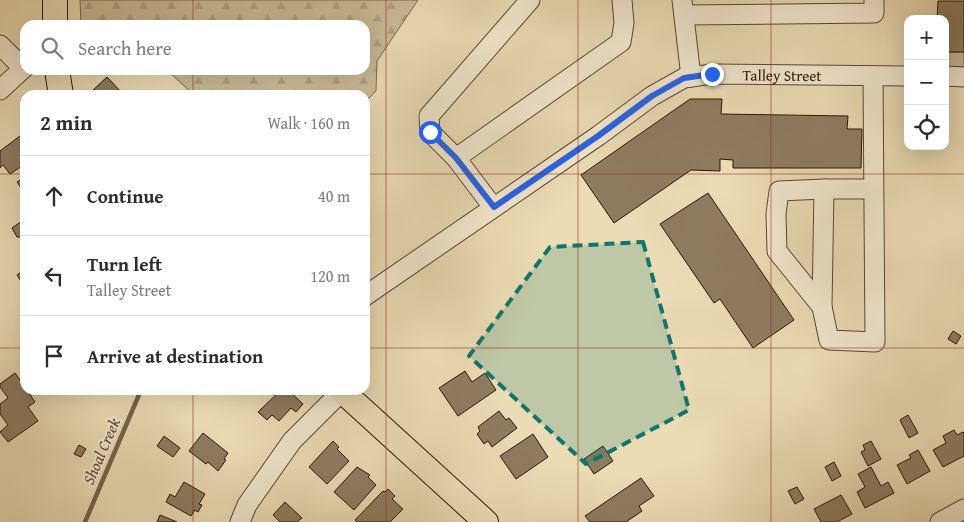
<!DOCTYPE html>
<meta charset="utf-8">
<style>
body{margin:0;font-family:"Gentium Book Plus",serif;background:#f2f2f3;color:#2b2b33}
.controls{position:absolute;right:15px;top:15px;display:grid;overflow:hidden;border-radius:10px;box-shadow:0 5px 20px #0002}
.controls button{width:45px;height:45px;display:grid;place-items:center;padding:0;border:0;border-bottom:1px solid #e1e1e2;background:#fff;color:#2b2b33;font:25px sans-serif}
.stop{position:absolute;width:15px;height:15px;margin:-11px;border:4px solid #2563eb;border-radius:50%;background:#fff}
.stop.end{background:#2563eb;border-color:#fff;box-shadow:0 1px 5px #0008}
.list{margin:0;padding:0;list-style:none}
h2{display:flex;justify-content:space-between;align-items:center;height:65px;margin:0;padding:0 20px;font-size:21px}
h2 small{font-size:16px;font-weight:400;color:#7c7c81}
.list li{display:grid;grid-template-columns:32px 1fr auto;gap:15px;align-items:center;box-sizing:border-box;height:80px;padding:0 20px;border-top:1px solid #e1e1e2}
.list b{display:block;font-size:19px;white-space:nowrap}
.list p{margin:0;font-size:16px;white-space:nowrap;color:#7c7c81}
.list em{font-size:16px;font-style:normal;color:#7c7c81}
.icon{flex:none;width:28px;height:28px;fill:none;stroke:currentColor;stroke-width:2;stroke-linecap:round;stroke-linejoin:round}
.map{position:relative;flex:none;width:964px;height:522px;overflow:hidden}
.search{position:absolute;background:#fff;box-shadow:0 5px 20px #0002;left:20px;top:20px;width:350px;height:55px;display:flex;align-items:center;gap:12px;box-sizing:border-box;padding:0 18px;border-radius:15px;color:#7c7c81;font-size:19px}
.panel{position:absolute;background:#fff;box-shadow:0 5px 20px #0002;left:20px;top:90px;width:350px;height:305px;border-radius:15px}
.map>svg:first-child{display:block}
</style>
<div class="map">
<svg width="964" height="522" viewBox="0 0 964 522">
<defs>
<pattern id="forest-firs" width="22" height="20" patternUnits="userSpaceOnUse" patternTransform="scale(1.25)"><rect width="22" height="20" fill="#caba97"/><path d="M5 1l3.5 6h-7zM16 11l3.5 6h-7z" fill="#ae9f81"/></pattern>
</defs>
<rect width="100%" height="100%" fill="#ebdcb5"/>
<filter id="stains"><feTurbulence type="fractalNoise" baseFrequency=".004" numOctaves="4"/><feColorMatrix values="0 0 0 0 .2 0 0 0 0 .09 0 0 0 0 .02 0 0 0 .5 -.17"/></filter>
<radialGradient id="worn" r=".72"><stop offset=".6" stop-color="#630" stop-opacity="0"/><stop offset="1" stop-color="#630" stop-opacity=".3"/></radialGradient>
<rect fill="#caba97" stroke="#7a674e" x="945" y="52" width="19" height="15"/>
<polygon fill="url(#forest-firs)" stroke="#7a674e" points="80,0 418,0 377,61 376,91 365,102 365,95 194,95 167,70 365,70 365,25 86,25 81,23"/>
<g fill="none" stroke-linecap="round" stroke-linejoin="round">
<polyline stroke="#76634b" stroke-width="4.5" points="85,522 141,390"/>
</g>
<g fill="#8e7c61" stroke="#291405">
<polygon points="938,1 964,1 964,52 945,52 945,19 937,19"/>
<polygon points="107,77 124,95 93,95 91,92"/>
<polygon points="690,99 722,99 721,114 848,116 847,129 862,129 861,168 733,168 733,160 720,159 720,171 691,170 614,223 581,175"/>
<polygon points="20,136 25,143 25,164 10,174 3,165 0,168 0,151"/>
<polygon points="25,177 25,193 17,182"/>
<polygon points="708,193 794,320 753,348 720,299 714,303 660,224"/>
<polygon points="25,219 25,237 17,237 12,228"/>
<polygon points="25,269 25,286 24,286 17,275"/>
<polygon points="953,331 961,336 956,344 948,339"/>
<polygon points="465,371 472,382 485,373 496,390 458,416 439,388"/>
<polygon points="15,373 25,387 25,390 27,390 35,402 28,407 38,421 8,442 0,432 8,425 0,414 0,404 8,398 0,387 0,384"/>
<polygon points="281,390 288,390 303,404 296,412 291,408 279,421 272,415 267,420 258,412"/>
<polygon points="499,411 506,420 509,418 517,428 492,447 488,441 484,444 477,434 480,431 478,427"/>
<polygon points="908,415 918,433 909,438 900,420"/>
<polygon points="954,430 957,435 963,432 964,433 964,456 943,467 933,450 946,443 943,436"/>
<polygon points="203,433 228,453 224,459 226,460 218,471 208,462 206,464 189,451"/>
<polygon points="533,434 548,457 516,479 500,456"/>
<polygon points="164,436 180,448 173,457 157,446"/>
<polygon points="333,441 339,447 337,449 349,461 327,484 309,467"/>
<polygon points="871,441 881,459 868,466 861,452 865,450 863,445"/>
<polygon points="79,445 86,449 81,457 74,454"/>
<polygon points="603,446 613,461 594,474 584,459"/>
<polygon points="918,450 930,471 907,484 897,465 911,458 909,455"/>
<polygon points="834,462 841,476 832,481 825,467"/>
<polygon points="357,467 370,475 368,477 376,485 354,510 334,492"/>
<polygon points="871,467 881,486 888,482 894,493 865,508 857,492 865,487 858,474"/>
<polygon points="641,478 654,496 639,506 642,511 626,522 590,522 585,516"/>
<polygon points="184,482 205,494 199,504 202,505 198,512 195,510 191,516 166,502 170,494 175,497"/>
<polygon points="797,487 804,499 795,504 788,491"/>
<polygon points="388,489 395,496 392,499 403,509 390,522 357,522 355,520 383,491 385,492"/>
<polygon points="841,495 852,514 837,522 821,522 814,509"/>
<polygon points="285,502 302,518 297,522 280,522 273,515"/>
<polygon points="160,515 177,522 157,522"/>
</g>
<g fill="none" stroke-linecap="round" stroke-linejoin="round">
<g stroke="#5a4631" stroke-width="21">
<g id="minor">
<polyline points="682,0 691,77"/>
<polyline points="684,15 874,13 874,0"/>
<polyline points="0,45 17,62 25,67"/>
<polyline points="945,76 964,77"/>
<polyline points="0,90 25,67"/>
<polyline points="456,158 621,42 624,23 622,0"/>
<polyline points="824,189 822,307 829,340 875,342 873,76"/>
<polyline points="493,207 456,158 430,132 429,116 530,0"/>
<path id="s1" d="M365,296L598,136L652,96L684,78L712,74L908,76"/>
<polyline points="822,307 777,251 776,214 779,191 824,189 873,189"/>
<polyline points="240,522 247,505 292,441 342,391"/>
<polyline points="940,522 964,509"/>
</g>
</g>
<g stroke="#291405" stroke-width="26">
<g id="major">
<polyline points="55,0 55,25"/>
<polyline points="57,70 61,95"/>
<polyline points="341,390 486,522"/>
</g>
</g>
<use href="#minor" stroke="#f2e8cf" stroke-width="19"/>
<use href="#major" stroke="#ebdcb5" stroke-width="24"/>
</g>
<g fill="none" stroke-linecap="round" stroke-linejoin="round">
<polyline stroke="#2563eb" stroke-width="6" points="430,132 456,158 494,207 598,136 652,96 684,78 712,74"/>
</g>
<path fill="#0f766e" fill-opacity="0.2" stroke="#0f766e" stroke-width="4" stroke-dasharray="10 6" stroke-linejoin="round" d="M643,242L689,410L586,464L469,356L550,247Z"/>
<path fill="none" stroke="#8f2418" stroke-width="1" stroke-opacity="0.55" d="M193,0V25M386,0V522M578,0V522M771,0V522M193,70V95M0,174H25M365,174H964M0,348H25M365,348H964M193,390V522"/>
<g text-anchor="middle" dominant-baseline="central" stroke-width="4.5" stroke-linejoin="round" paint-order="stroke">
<g font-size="15" fill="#291405" stroke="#f2e8cf">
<text stroke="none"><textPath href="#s1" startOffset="485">Talley Street</textPath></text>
</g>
<g font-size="16" font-style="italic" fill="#5c4933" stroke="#f2e8cf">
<text transform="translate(101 451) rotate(-67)">Shoal Creek</text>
</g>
</g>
<rect width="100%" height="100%" filter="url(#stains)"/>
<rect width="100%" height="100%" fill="url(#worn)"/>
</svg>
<div class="controls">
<button>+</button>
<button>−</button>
<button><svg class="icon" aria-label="locate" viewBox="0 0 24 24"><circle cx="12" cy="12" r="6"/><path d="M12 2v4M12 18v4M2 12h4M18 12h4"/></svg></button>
</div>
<div class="stop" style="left:430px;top:132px"></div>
<div class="stop end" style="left:712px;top:74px"></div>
<div class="search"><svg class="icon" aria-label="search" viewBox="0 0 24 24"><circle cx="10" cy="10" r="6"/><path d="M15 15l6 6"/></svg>Search here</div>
<section class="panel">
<h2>2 min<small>Walk · 160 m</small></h2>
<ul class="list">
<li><svg class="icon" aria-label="ahead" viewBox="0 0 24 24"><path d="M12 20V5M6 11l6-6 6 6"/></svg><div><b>Continue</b></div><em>40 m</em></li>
<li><svg class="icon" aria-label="left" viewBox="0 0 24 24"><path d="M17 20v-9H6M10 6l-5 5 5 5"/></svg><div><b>Turn left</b><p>Talley Street</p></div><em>120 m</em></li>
<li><svg class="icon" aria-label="arrive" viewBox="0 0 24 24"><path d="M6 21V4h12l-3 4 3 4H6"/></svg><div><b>Arrive at destination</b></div></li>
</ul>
</section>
</div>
